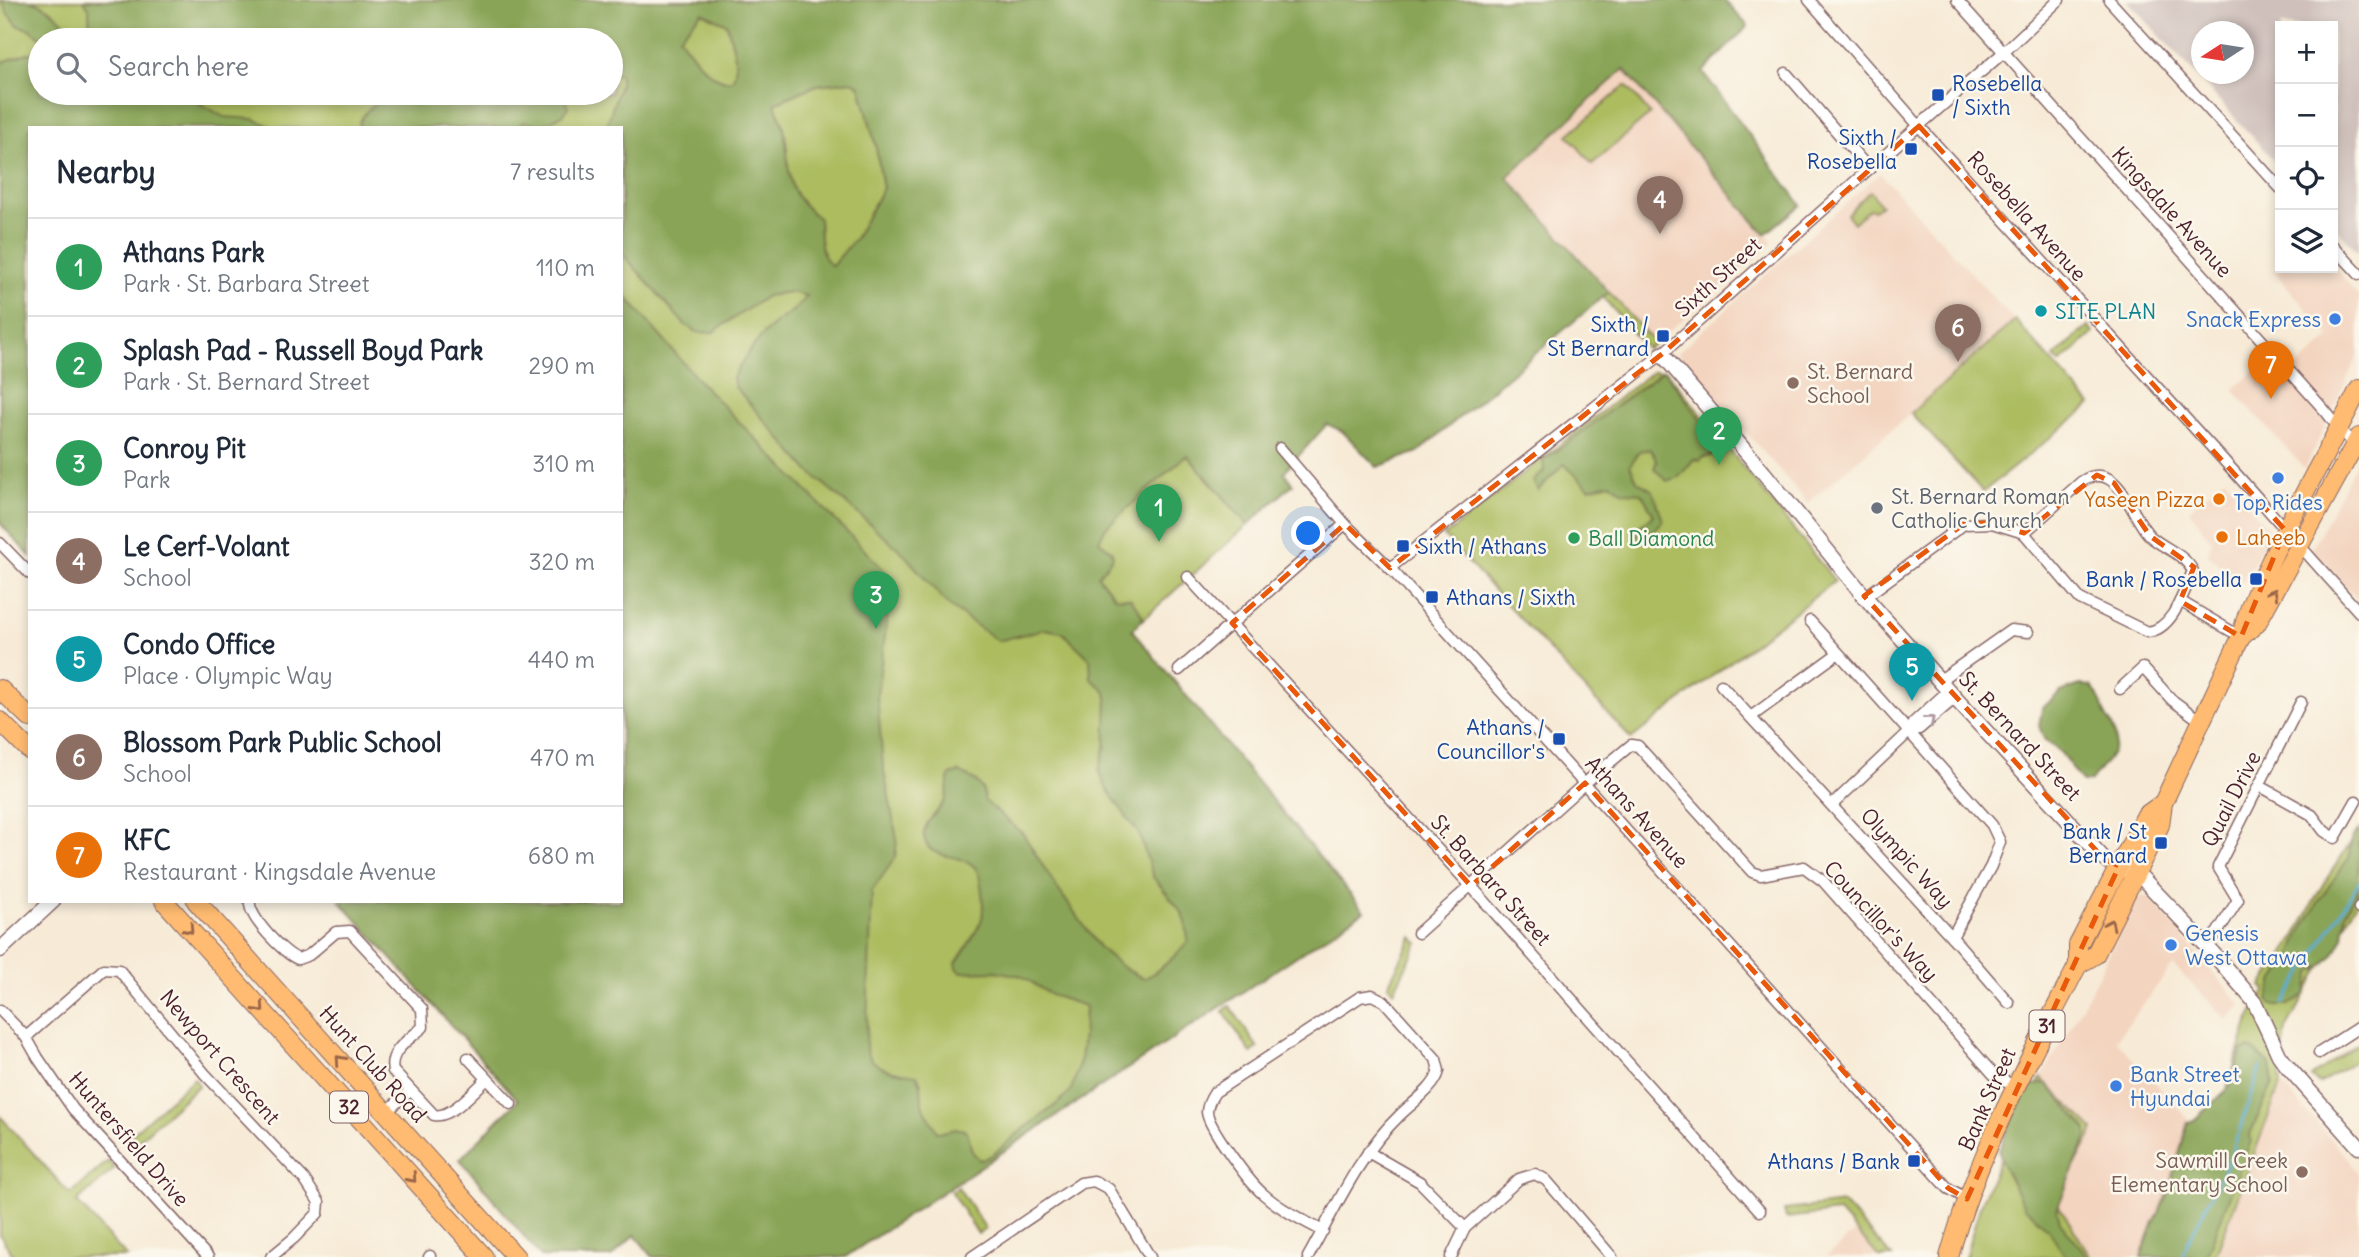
<!DOCTYPE html>
<meta charset="utf-8">
<style>
body{margin:0;font-family:Delius,sans-serif;background:#f2f2f3;color:#1f2937}
.controls{position:absolute;right:21px;top:21px;display:grid;overflow:hidden;border-radius:0px;box-shadow:0 4px 10px #0003}
.controls button{width:63px;height:63px;display:grid;place-items:center;padding:0;border:0;border-bottom:2px solid #e0e1e3;background:#fff;color:#1f2937;font:35px sans-serif}
.compass{position:absolute;left:2191px;top:21px;width:63px;height:63px;border-radius:50%;background:#fff;box-shadow:0 4px 10px #0003;rotate:258deg}
.you{position:absolute;left:1309px;top:534px;width:24px;height:24px;margin:-18px;border:5px solid #fff;border-radius:50%;background:#1a73e8;box-shadow:0 0 0 10px #1a73e833}
.badge{display:grid;place-items:center;width:46px;height:46px;border-radius:50%;background:#c8321e;color:#fff;font-size:23px;font-weight:700}
.pin{position:absolute;translate:-50% -58px;filter:drop-shadow(0 2px 4px #0008)}
.pin::after{content:'';position:absolute;top:37px;width:24px;height:21px;background:inherit;clip-path:polygon(0 0,100% 0,50% 100%)}
.list{margin:0;padding:0;list-style:none}
h2{display:flex;justify-content:space-between;align-items:center;height:91px;margin:0;padding:0 28px;font-size:30px}
h2 small{font-size:23px;font-weight:400;color:#747a83}
.list li{display:grid;grid-template-columns:46px 1fr auto;gap:21px;align-items:center;box-sizing:border-box;height:98px;padding:0 28px;border-top:2px solid #e0e1e3}
.list b{display:block;font-size:26px;white-space:nowrap}
.list p{margin:0;font-size:23px;white-space:nowrap;color:#747a83}
.list em{font-size:23px;font-style:normal;color:#747a83}
.icon{flex:none;width:38px;height:38px;fill:none;stroke:currentColor;stroke-width:2;stroke-linecap:round;stroke-linejoin:round}
.map{position:relative;flex:none;width:2359px;height:1257px;overflow:hidden}
.search{position:absolute;background:#fff;box-shadow:0 4px 10px #0003;left:28px;top:28px;width:595px;height:77px;display:flex;align-items:center;gap:18px;box-sizing:border-box;padding:0 24px;border-radius:38px;color:#747a83;font-size:26px}
.panel{position:absolute;background:#fff;box-shadow:0 4px 10px #0003;left:28px;top:126px;width:595px;height:777px;border-radius:0px}
.map>svg:first-child{display:block}
</style>
<div class="map">
<svg width="2359" height="1257" viewBox="0 0 2359 1257">
<rect width="100%" height="100%" fill="#fbf7ec"/>
<filter id="ink" filterUnits="userSpaceOnUse"><feTurbulence type="fractalNoise" baseFrequency=".0143" numOctaves="2"/><feDisplacementMap in="SourceGraphic" scale="14" xChannelSelector="R" yChannelSelector="G"/><feConvolveMatrix kernelMatrix="1 2 1 2 8 2 1 2 1" color-interpolation-filters="sRGB"/></filter>
<filter id="wash" filterUnits="userSpaceOnUse"><feTurbulence type="fractalNoise" baseFrequency=".00686" numOctaves="4" result="noise"/><feDisplacementMap in="SourceGraphic" scale="28" xChannelSelector="R" yChannelSelector="G"/><feGaussianBlur stdDeviation="1.57" result="paint"/><feColorMatrix in="noise" values="0 0 0 0 0 0 0 0 0 0 0 0 0 0 0 0 0 1.4 0 .05"/><feComposite in="paint" operator="in"/></filter>
<g filter="url(#wash)">
<rect width="100%" height="100%" fill="#f7ebd7"/>
<g fill="#f3d4bf">
<polygon points="1625,68 1773,242 1655,343 1507,177"/>
<polygon points="1880,173 2091,405 1983,492 1911,413 1808,503 1677,353"/>
<polygon points="2333,264 2359,298 2359,353 2305,469 2233,390 2269,359 2286,378 2330,337 2274,271 2280,265 2280,268 2333,268"/>
<polygon points="2359,458 2359,599 2358,600 2311,550"/>
<polygon points="2225,478 2271,532 2243,583 2208,555 2212,541 2189,510"/>
<polygon points="2141,896 2149,897 2241,1005 2227,1020 2173,965 2116,1040 2210,1143 2152,1257 2091,1257 2056,1201 2094,1130 2041,1078 2088,996 2137,898"/>
<polygon points="2281,1083 2345,1155 2359,1175 2359,1257 2215,1257"/>
<polygon points="1856,1231 1879,1257 1826,1257"/>
</g>
<path fill="#cfc0bb" fill-rule="evenodd" d="M2127,0H2359V253L2333,224V26H2280V167ZM2202,32H2244V74H2202Z"/>
<g fill="#acbc5f" stroke="#7b6e45" stroke-width="2">
<polygon points="0,0 565,0 602,40 40,40 40,93 611,93 611,50 1364,911 845,1257 653,1257 635,1235 611,1257 541,1257 460,1159 518,1100 340,901 621,901 621,128 30,128 30,556 0,523"/>
<path d="M702,12L727,24C731,41 740,63 733,80C712,86 691,52 679,37Z"/>
<path d="M852,81L860,86L876,147L883,188L855,239L832,267C818,254 820,236 819,219C779,187 792,171 784,129C783,119 776,112 775,102L817,85Z"/>
<polygon points="1626,85 1650,114 1592,164 1568,135"/>
<polygon points="1870,191 1881,205 1874,210 1869,209 1854,223 1847,214"/>
<polygon points="1609,292 1655,343 1647,349 1603,297"/>
<polygon points="2015,320 2091,405 1983,492 1911,413"/>
<polygon points="2088,326 2094,333 2060,363 2054,357"/>
<polygon points="1653,371 1667,372 1835,581 1631,739 1444,536"/>
<polygon points="1187,455 1248,525 1133,628 1070,556"/>
<polygon points="2359,830 2359,899 2286,1029 2280,1074 2281,1083 2215,1257 2152,1257 2210,1143 2250,1017 2266,990 2262,986 2292,942 2322,886"/>
<polygon points="1412,937 1418,943 1394,991 1388,985"/>
<polygon points="1230,1006 1258,1048 1251,1053 1223,1011"/>
<polygon points="2359,1043 2359,1058 2319,1084 2311,1077"/>
<polygon points="194,1078 199,1085 130,1148 124,1141"/>
<polygon points="2041,1078 2094,1130 2056,1201 2091,1257 1965,1257 1982,1200 2007,1144"/>
<polygon points="0,1116 70,1194 108,1161 115,1168 77,1202 127,1257 14,1257 0,1235"/>
<polygon points="958,1187 986,1229 978,1234 951,1192"/>
<polygon points="1843,1203 1892,1257 1879,1257 1839,1212 1786,1218 1784,1210"/>
</g>
<g fill="#89a456" stroke="#6a6240" stroke-width="2" fill-rule="evenodd">
<path d="M2,0C11,0 22,0 30,0C47,4 70,24 75,40L44,39L29,29L19,26L8,14Z"/>
<path d="M84,0H1724L1748,26L1703,72L1801,205L1765,234L1624,69L1507,177L1609,292L1418,452L1377,467L1342,431L1327,424L1284,472L1293,484L1248,525L1187,455L1106,527L1099,541L1112,551L1113,557L1098,576L1115,597L1130,598L1140,611L1143,619L1132,630L1364,911L845,1257H653L635,1235L611,1257H541L460,1159L518,1100L340,901H621V291L701,383L887,573L892,583L877,694L883,766L897,839L895,858L872,891L866,1049C872,1071 897,1072 917,1075L921,1084L922,1104L937,1132C946,1133 951,1128 959,1129C972,1129 968,1142 972,1151C972,1152 979,1159 980,1160C994,1157 1008,1141 1020,1132C1031,1123 1064,1101 1070,1091C1081,1072 1084,1028 1085,1006L1051,995L1022,976L995,971L961,972L957,968L956,963C965,950 975,935 981,921C985,913 982,877 976,869C964,851 928,863 924,837C922,823 939,812 945,800C949,793 946,784 950,775L959,772C973,779 985,783 984,800L1023,834L1055,885L1100,948L1122,967L1144,979C1162,969 1175,957 1188,942L1186,922L1181,911L1153,877L1139,834L1106,788L1099,770L1105,747L1107,698L1105,690L1091,679L1090,659L1062,632L1044,629L998,641L948,605L902,552L809,471L735,387L733,378C744,358 756,339 773,325C786,315 798,309 807,296L789,292L767,296L713,332L699,333L685,325L621,252V128H606L620,84V74L611,75V40H90L89,8ZM702,12L727,24C731,41 740,63 733,80C712,87 691,52 679,37ZM852,81L860,86L876,147L883,188L855,239L832,266C818,255 820,236 819,219C780,188 792,171 784,129C783,119 776,112 775,103L817,85Z"/>
<polygon points="27,53 40,54 40,93 182,93 224,117 254,119 274,128 30,128 30,556 0,523 0,63"/>
<path d="M408,93H562L568,107L564,114L543,125L523,122L515,128H360L359,123C369,102 387,97 408,93Z"/>
<polygon points="1664,370 1725,453 1702,458 1700,461 1694,459 1679,477 1667,481 1654,468 1657,461 1650,449 1640,451 1630,465 1637,481 1653,491 1663,521 1643,541 1633,531 1654,515 1641,493 1624,492 1611,483 1589,488 1564,464 1538,490 1533,481 1544,471 1543,461"/>
<path d="M2080,685L2091,686C2100,696 2101,704 2106,716C2109,721 2113,726 2114,731C2121,752 2101,766 2091,781L2083,783L2061,753L2044,739L2039,726L2042,709L2046,705L2061,692Z"/>
<polygon points="2359,830 2359,889 2346,912 2343,937 2334,954 2326,963 2311,973 2306,994 2289,1005 2272,1005 2268,1000 2273,983 2292,954 2300,934 2322,896 2348,859 2353,836"/>
<polygon points="2248,1048 2254,1050 2270,1065 2273,1083 2250,1134 2251,1141 2206,1257 2141,1257 2154,1222 2167,1197 2188,1122 2194,1120 2231,1086 2242,1050"/>
<polygon points="2046,1083 2087,1130 2087,1136 2057,1209 2060,1222 2088,1257 2066,1257 2048,1229 2024,1207 2002,1163 1999,1150 2025,1092 2031,1086"/>
</g>
<g fill="none" stroke-linecap="round" stroke-linejoin="round">
<g stroke="#5aaed6" stroke-width="2.5">
<polyline points="2284,1003 2359,882"/>
<polyline points="2181,1257 2232,1153 2260,1067"/>
</g>
</g>
</g>
<g filter="url(#ink)">
<g fill="none" stroke-linecap="round" stroke-linejoin="round">
<g stroke="#876667" stroke-width="13">
<g id="minor">
<polyline points="1809,0 1919,126 2238,476 2359,612"/>
<polyline points="1957,0 2327,413 2340,430 2357,447"/>
<polyline points="2109,0 2280,188"/>
<polyline points="1786,73 1869,169"/>
<polyline points="2333,246 2359,274"/>
<polyline points="1280,448 1345,524 1390,568 1948,1188 1967,1199"/>
<polyline points="0,543 30,574"/>
<polyline points="1390,568 1662,354 1869,169 2004,52 2059,0"/>
<polyline points="1188,577 1471,886 1760,1211"/>
<path d="M1865,597L1964,524L1992,523L2024,533L2080,599L2147,632C2173,630 2184,591 2193,571C2184,554 2165,549 2151,537C2131,519 2119,456 2081,482L2024,533"/>
<polyline points="2180,601 2241,637"/>
<polyline points="1810,621 1992,825 2000,842 1991,866 1952,937"/>
<polyline points="1179,670 1345,524"/>
<polyline points="1940,680 2011,630 2028,632"/>
<polyline points="1721,685 1952,937 2009,1003"/>
<polyline points="2120,689 2143,668 2172,700 2202,722"/>
<polyline points="1949,690 1913,723 1909,732 1919,729 1955,698"/>
<polyline points="1752,716 1837,654"/>
<polyline points="2260,786 2312,815 2324,831 2335,838 2356,801"/>
<polyline points="1832,805 1909,732"/>
<path d="M250,901C247,916 284,954 298,959L309,955L336,932L350,931L422,1009L423,1027C410,1039 388,1051 393,1071L434,1115C450,1119 475,1090 487,1079"/>
<polyline points="2359,908 2359,909"/>
<polyline points="1418,933 1585,783 1631,745 1638,746 1752,872 1761,875 1804,867 1823,881 1995,1076 2016,1087"/>
<polyline points="2205,944 2217,933 2238,900 2218,867 2301,702"/>
<polyline points="0,1010 26,1037 38,1058 73,1109 208,1257"/>
<polyline points="26,1037 104,969 119,970 205,1074 304,1179 319,1202 318,1213 294,1238 271,1257"/>
<polyline points="2319,1053 2359,1027"/>
<polyline points="468,1058 511,1104"/>
<polyline points="386,1112 410,1091"/>
<polyline points="1368,1152 1420,1182 1465,1228"/>
<polyline points="429,1257 430,1256"/>
<polyline points="972,1257 1081,1183 1094,1181 1109,1189 1150,1257"/>
<path d="M1308,1257C1335,1209 1359,1154 1400,1115C1412,1103 1435,1088 1439,1071L1436,1059L1384,1001L1372,995L1360,997L1215,1092C1211,1098 1207,1105 1207,1112C1208,1127 1250,1183 1262,1193C1280,1209 1302,1220 1323,1231"/>
<polyline points="1451,1257 1465,1228 1519,1179 1535,1174 1546,1180 1612,1257"/>
</g>
</g>
<g stroke="#876667" stroke-width="17">
<g id="tertiary">
<polyline points="1662,354 1764,473 1865,597 1955,698 2104,859 2143,879 2205,944 2254,1001 2279,1055 2288,1067 2359,1147"/>
<polyline points="0,950 53,901"/>
</g>
</g>
<g stroke="#876667" stroke-width="20">
<g id="primary">
<polyline points="2241,637 2257,623 2359,437"/>
<polyline points="0,689 30,718"/>
<polyline points="0,721 30,751"/>
<polyline points="164,901 484,1257"/>
<polyline points="196,901 516,1257"/>
<path d="M2078,965L2095,955L2160,825L2163,803L2241,637C2247,610 2258,587 2270,562C2297,503 2330,447 2359,389"/>
<path d="M1949,1257C1977,1155 2029,1059 2078,965V945L2146,815L2163,803"/>
</g>
</g>
<use href="#minor" stroke="#fff" stroke-width="10"/>
<use href="#tertiary" stroke="#fff" stroke-width="14"/>
<use href="#primary" stroke="#febb71" stroke-width="18"/>
</g>
<defs><path id="oneway-chevron" d="M-2-3.5L2.5 0L-2 3.5" fill="none" stroke-width="1.6" stroke-linecap="round" stroke-linejoin="round" transform="scale(1.75)"/></defs>
<g stroke="#9b654a">
<use href="#oneway-chevron" transform="translate(2273 593) rotate(-61)"/>
<use href="#oneway-chevron" transform="translate(2110 924) rotate(-64)"/>
<use href="#oneway-chevron" transform="translate(189 929) rotate(48)"/>
<use href="#oneway-chevron" transform="translate(260 1008) rotate(48)"/>
<use href="#oneway-chevron" transform="translate(340 1060) rotate(-132)"/>
<use href="#oneway-chevron" transform="translate(412 1178) rotate(48)"/>
</g>
<use stroke="#ae9aa0" href="#oneway-chevron" transform="translate(1930 720) rotate(-41)"/>
</g>
<path fill="none" stroke="#e8590c" stroke-width="5" stroke-dasharray="14 9" stroke-linejoin="round" d="M1919,126L2285,530L2241,637L2180,601L2194,567L2150,536L2114,483L2097,475L2024,533L1992,523L1964,524L1864,596L2104,859L2119,866L1967,1199L1948,1188L1585,783L1471,886L1232,623L1345,524L1390,568L1662,354Z"/>
<g fill="#1a4fb4" stroke="#fbf7ec" stroke-width="2.5">
<rect x="1931" y="88" width="14" height="14" rx="3.5"/>
<rect x="1904" y="142" width="14" height="14" rx="3.5"/>
<rect x="1656" y="329" width="14" height="14" rx="3.5"/>
<rect x="1396" y="539" width="14" height="14" rx="3.5"/>
<rect x="2249" y="572" width="14" height="14" rx="3.5"/>
<rect x="1425" y="590" width="14" height="14" rx="3.5"/>
<rect x="1552" y="732" width="14" height="14" rx="3.5"/>
<rect x="2154" y="836" width="14" height="14" rx="3.5"/>
<rect x="1907" y="1154" width="14" height="14" rx="3.5"/>
</g>
<circle fill="#0f9aa8" stroke="#fbf7ec" stroke-width="2.5" cx="2041" cy="311" r="7"/>
<g fill="#3f7fe0" stroke="#fbf7ec" stroke-width="2.5">
<circle cx="2335" cy="319" r="7"/>
<circle cx="2278" cy="478" r="7"/>
<circle cx="2171" cy="945" r="7"/>
<circle cx="2116" cy="1086" r="7"/>
</g>
<g fill="#8d6e63" stroke="#fbf7ec" stroke-width="2.5">
<circle cx="1793" cy="383" r="7"/>
<circle cx="2302" cy="1172" r="7"/>
</g>
<g fill="#e8710a" stroke="#fbf7ec" stroke-width="2.5">
<circle cx="2219" cy="499" r="7"/>
<circle cx="2222" cy="537" r="7"/>
</g>
<circle fill="#6b7280" stroke="#fbf7ec" stroke-width="2.5" cx="1877" cy="508" r="7"/>
<circle fill="#2e9e5b" stroke="#fbf7ec" stroke-width="2.5" cx="1574" cy="538" r="7"/>
<g text-anchor="middle" dominant-baseline="central" stroke-width="5" stroke-linejoin="round" paint-order="stroke">
<g fill="#fbf7ec" stroke="#7f6065" stroke-width="2">
<rect x="2029.5" y="1010.5" width="35" height="31" rx="5"/>
<rect x="330" y="1091.5" width="38" height="31" rx="5"/>
</g>
<g font-size="19" font-weight="bold" fill="#4a1f2b">
<text x="2047" y="1026">31</text>
<text x="349" y="1107">32</text>
</g>
<g font-size="21" fill="#164399" stroke="#fbf7ec" text-anchor="end">
<text x="1952" y="83" text-anchor="start">Rosebella<tspan x="1952" dy="24">/ Sixth</tspan></text>
<text x="1897" y="137">Sixth /<tspan x="1897" dy="24">Rosebella</tspan></text>
<text x="1649" y="324">Sixth /<tspan x="1649" dy="24">St Bernard</tspan></text>
<text x="1417" y="546" text-anchor="start">Sixth / Athans</text>
<text x="2242" y="579">Bank / Rosebella</text>
<text x="1446" y="597" text-anchor="start">Athans / Sixth</text>
<text x="1545" y="727">Athans /<tspan x="1545" dy="24">Councillor's</tspan></text>
<text x="2147" y="831">Bank / St<tspan x="2147" dy="24">Bernard</tspan></text>
<text x="1900" y="1161">Athans / Bank</text>
</g>
<g font-size="21" fill="#4a1f2b" stroke="#fbf7ec">
<text transform="translate(2172 212) rotate(48)">Kingsdale Avenue</text>
<text transform="translate(2027 216) rotate(48)">Rosebella Avenue</text>
<text transform="translate(1718 277) rotate(-42)">Sixth Street</text>
<text transform="translate(2020 736) rotate(47)">St. Bernard Street</text>
<text transform="translate(2231 799) rotate(-63)">Quail Drive</text>
<text transform="translate(1637 812) rotate(48)">Athans Avenue</text>
<text transform="translate(1907 858) rotate(48)">Olympic Way</text>
<text transform="translate(1491 880) rotate(48)">St. Barbara Street</text>
<text transform="translate(1881 921) rotate(47)">Councillor's Way</text>
<text transform="translate(220 1057) rotate(49)">Newport Crescent</text>
<text transform="translate(373 1064) rotate(48)">Hunt Club Road</text>
<text transform="translate(1987 1099) rotate(-66)">Bank Street</text>
<text transform="translate(129 1139) rotate(49)">Huntersfield Drive</text>
</g>
<g font-size="21" fill="#0d838f" stroke="#fbf7ec" text-anchor="start">
<text x="2055" y="311">SITE PLAN</text>
</g>
<g font-size="21" fill="#366cbe" stroke="#fbf7ec" text-anchor="start">
<text x="2321" y="319" text-anchor="end">Snack Express</text>
<text x="2278" y="502" text-anchor="middle">Top Rides</text>
<text x="2185" y="933">Genesis<tspan x="2185" dy="24">West Ottawa</tspan></text>
<text x="2130" y="1074">Bank Street<tspan x="2130" dy="24">Hyundai</tspan></text>
</g>
<g font-size="21" fill="#785e54" stroke="#fbf7ec" text-anchor="start">
<text x="1807" y="371">St. Bernard<tspan x="1807" dy="24">School</tspan></text>
<text x="2288" y="1160" text-anchor="end">Sawmill Creek<tspan x="2288" dy="24">Elementary School</tspan></text>
</g>
<g font-size="21" fill="#5b616d" stroke="#fbf7ec" text-anchor="start">
<text x="1891" y="496">St. Bernard Roman<tspan x="1891" dy="24">Catholic Church</tspan></text>
</g>
<g font-size="21" fill="#c56008" stroke="#fbf7ec" text-anchor="end">
<text x="2205" y="499">Yaseen Pizza</text>
<text x="2236" y="537" text-anchor="start">Laheeb</text>
</g>
<g font-size="21" fill="#27864d" stroke="#fbf7ec" text-anchor="start">
<text x="1588" y="538">Ball Diamond</text>
</g>
</g>
</svg>
<div class="controls">
<button>+</button>
<button>−</button>
<button><svg class="icon" aria-label="locate" viewBox="0 0 24 24"><circle cx="12" cy="12" r="6"/><path d="M12 2v4M12 18v4M2 12h4M18 12h4"/></svg></button>
<button><svg class="icon" aria-label="layers" viewBox="0 0 24 24"><path d="M12 4l9 5-9 5-9-5zM3 14l9 5 9-5"/></svg></button>
</div>
<svg class="compass" viewBox="-18 -18 36 36"><path d="M0-13l5 13h-10z" fill="#e53935"/><path d="M0 13l5-13h-10z" fill="#747a83"/></svg>
<div class="you"></div>
<div class="pin badge" style="left:1159px;top:542px;background:#2e9e5b">1</div>
<div class="pin badge" style="left:1719px;top:465px;background:#2e9e5b">2</div>
<div class="pin badge" style="left:876px;top:629px;background:#2e9e5b">3</div>
<div class="pin badge" style="left:1660px;top:234px;background:#8d6e63">4</div>
<div class="pin badge" style="left:1912px;top:701px;background:#0f9aa8">5</div>
<div class="pin badge" style="left:1958px;top:362px;background:#8d6e63">6</div>
<div class="pin badge" style="left:2271px;top:399px;background:#e8710a">7</div>
<div class="search"><svg class="icon" aria-label="search" viewBox="0 0 24 24"><circle cx="10" cy="10" r="6"/><path d="M15 15l6 6"/></svg>Search here</div>
<section class="panel">
<h2>Nearby<small>7 results</small></h2>
<ul class="list">
<li><span class="badge" style="background:#2e9e5b">1</span><div><b>Athans Park</b><p>Park · St. Barbara Street</p></div><em>110 m</em></li>
<li><span class="badge" style="background:#2e9e5b">2</span><div><b>Splash Pad - Russell Boyd Park</b><p>Park · St. Bernard Street</p></div><em>290 m</em></li>
<li><span class="badge" style="background:#2e9e5b">3</span><div><b>Conroy Pit</b><p>Park</p></div><em>310 m</em></li>
<li><span class="badge" style="background:#8d6e63">4</span><div><b>Le Cerf-Volant</b><p>School</p></div><em>320 m</em></li>
<li><span class="badge" style="background:#0f9aa8">5</span><div><b>Condo Office</b><p>Place · Olympic Way</p></div><em>440 m</em></li>
<li><span class="badge" style="background:#8d6e63">6</span><div><b>Blossom Park Public School</b><p>School</p></div><em>470 m</em></li>
<li><span class="badge" style="background:#e8710a">7</span><div><b>KFC</b><p>Restaurant · Kingsdale Avenue</p></div><em>680 m</em></li>
</ul>
</section>
</div>
